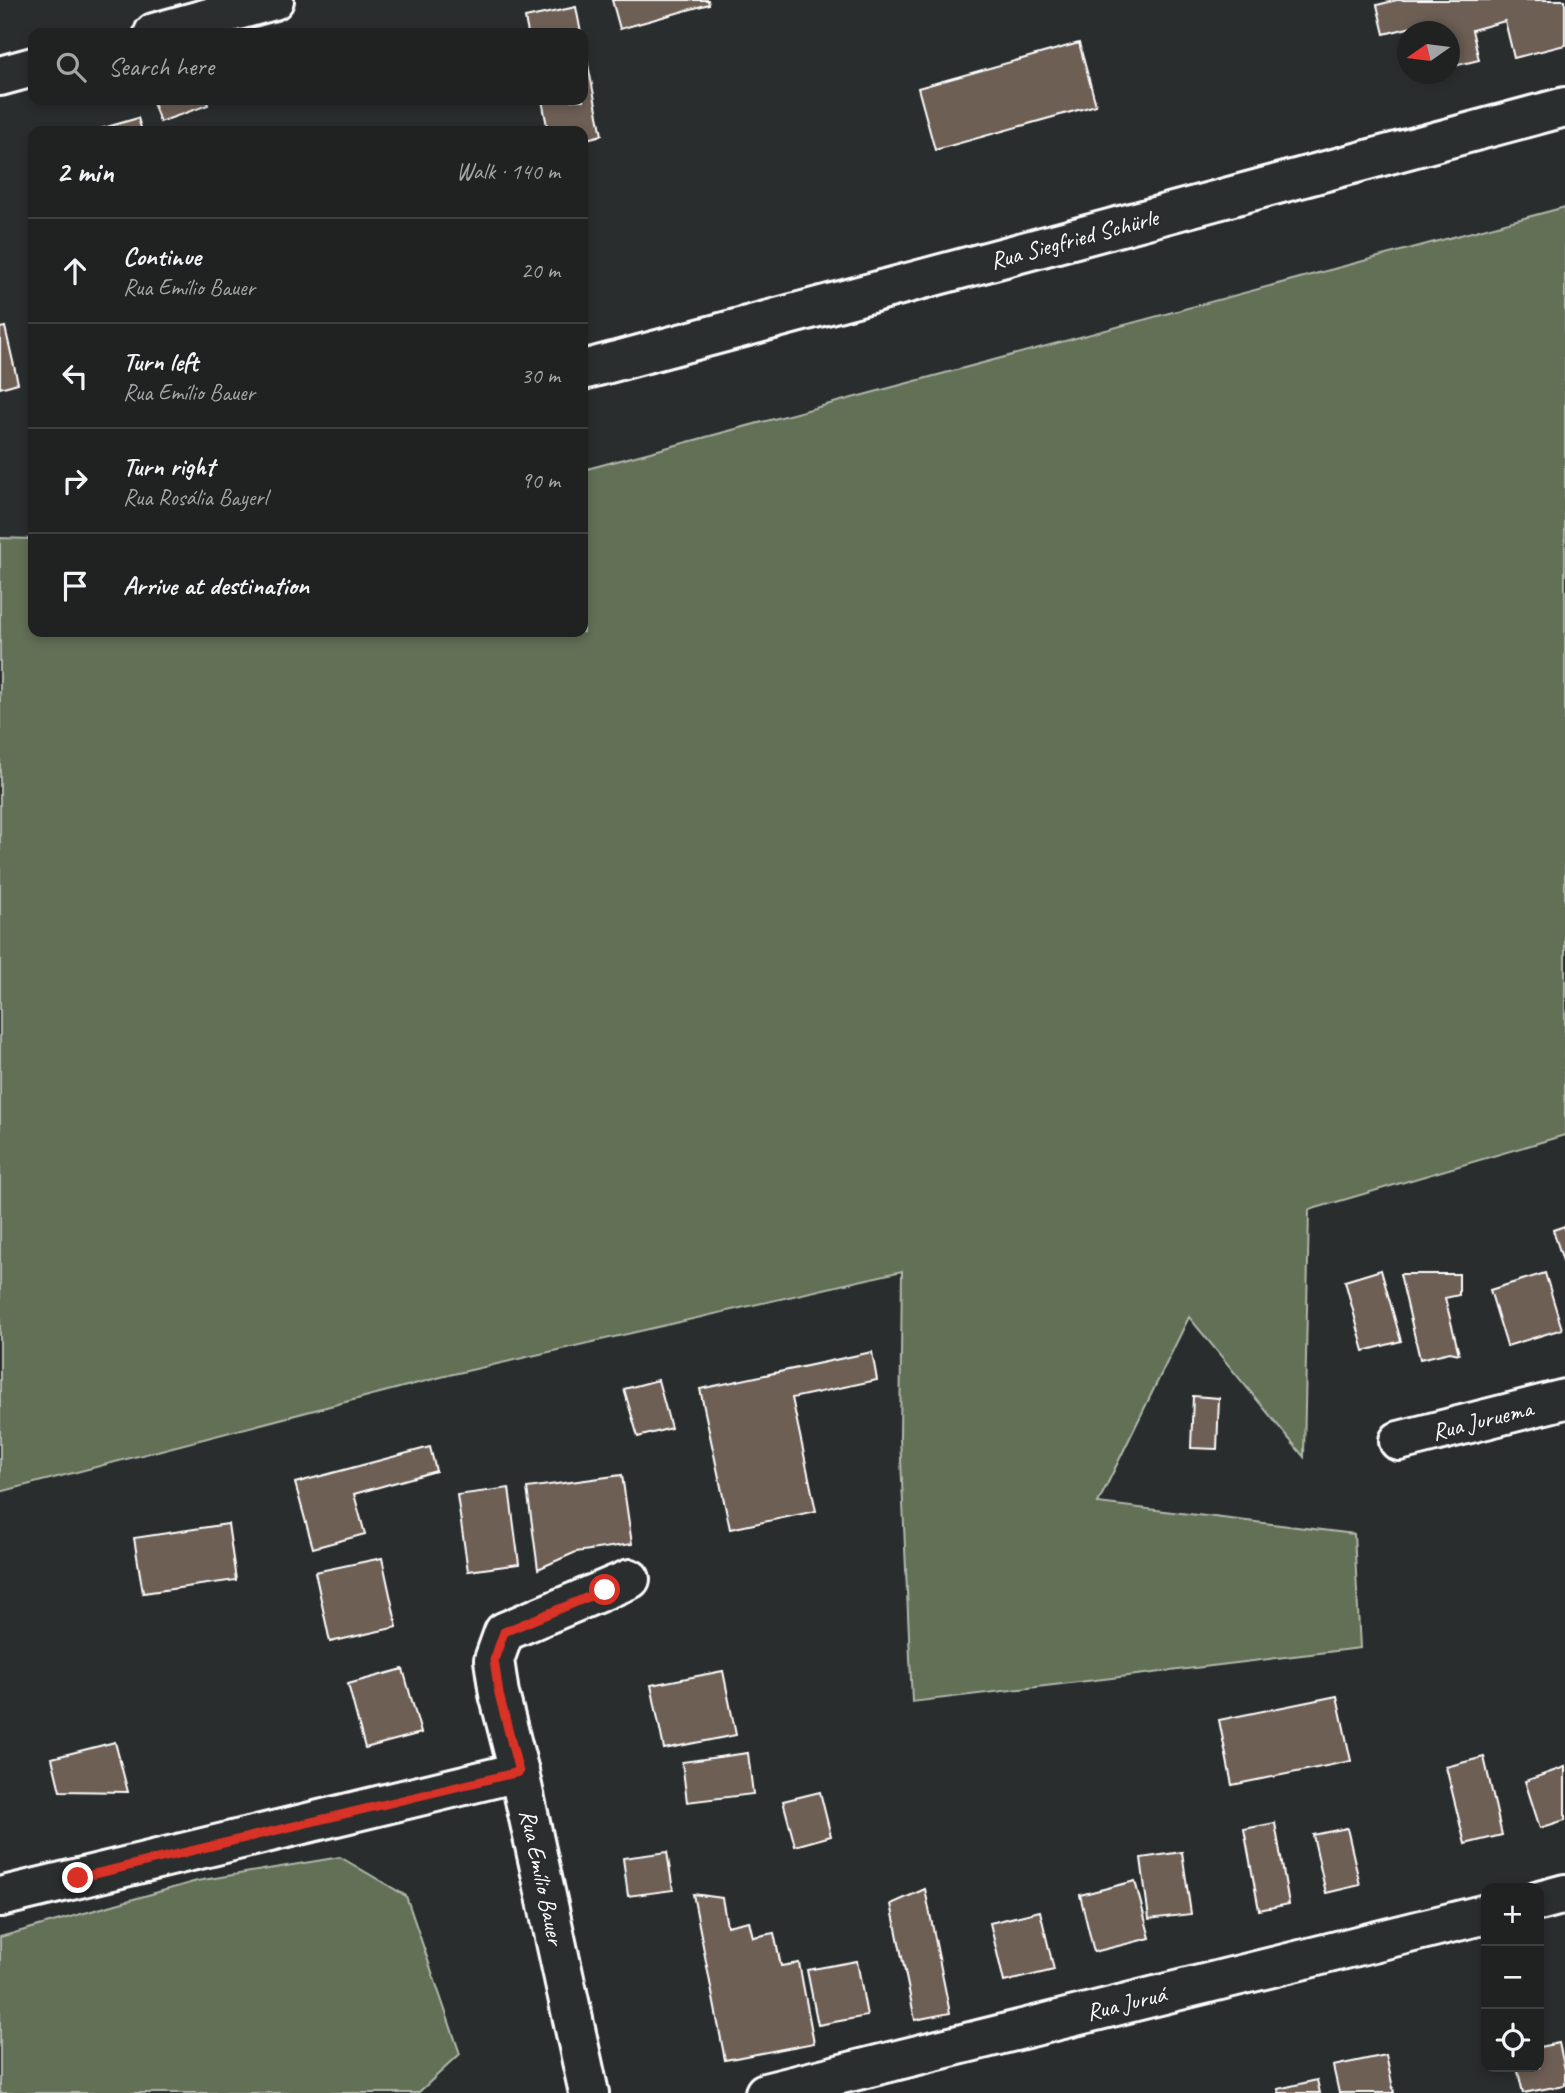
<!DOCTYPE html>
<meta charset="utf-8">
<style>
body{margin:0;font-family:Caveat,sans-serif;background:#2d2f2f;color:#f1f3f6}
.controls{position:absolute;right:21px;bottom:21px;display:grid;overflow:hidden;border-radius:14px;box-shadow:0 4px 10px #0003}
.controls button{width:63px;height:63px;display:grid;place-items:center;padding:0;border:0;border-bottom:2px solid #3d3f40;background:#202222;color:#f1f3f6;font:35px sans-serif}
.compass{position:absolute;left:1397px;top:21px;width:63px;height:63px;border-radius:50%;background:#202222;box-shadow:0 4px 10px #0003;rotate:256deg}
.stop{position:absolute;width:21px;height:21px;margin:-16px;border:5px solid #d93025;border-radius:50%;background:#fff}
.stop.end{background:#d93025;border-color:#fff;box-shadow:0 2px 7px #0008}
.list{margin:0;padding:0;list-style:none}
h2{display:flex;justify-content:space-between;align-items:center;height:91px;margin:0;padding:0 28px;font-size:30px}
h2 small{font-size:23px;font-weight:400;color:#a2a4a5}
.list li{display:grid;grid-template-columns:46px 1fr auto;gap:21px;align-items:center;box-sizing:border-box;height:105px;padding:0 28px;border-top:2px solid #3d3f40}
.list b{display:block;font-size:26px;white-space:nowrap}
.list p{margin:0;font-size:23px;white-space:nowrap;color:#a2a4a5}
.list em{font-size:23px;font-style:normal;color:#a2a4a5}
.icon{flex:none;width:38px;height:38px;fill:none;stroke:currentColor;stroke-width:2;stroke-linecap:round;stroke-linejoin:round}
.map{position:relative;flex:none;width:1565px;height:2093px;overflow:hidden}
.search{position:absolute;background:#202222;box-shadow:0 4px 10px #0003;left:28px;top:28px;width:560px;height:77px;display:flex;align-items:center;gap:18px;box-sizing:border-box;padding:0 24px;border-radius:14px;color:#a2a4a5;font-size:26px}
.panel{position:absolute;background:#202222;box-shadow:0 4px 10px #0003;left:28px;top:126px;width:560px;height:511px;border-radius:14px}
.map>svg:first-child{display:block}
</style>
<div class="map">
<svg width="1565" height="2093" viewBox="0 0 1565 2093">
<rect width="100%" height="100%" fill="#2a2d2e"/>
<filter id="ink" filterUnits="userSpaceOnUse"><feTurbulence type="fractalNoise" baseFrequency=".0143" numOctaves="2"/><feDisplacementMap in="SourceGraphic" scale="14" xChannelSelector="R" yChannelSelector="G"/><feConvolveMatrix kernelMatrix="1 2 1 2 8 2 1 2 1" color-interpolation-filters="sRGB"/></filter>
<g filter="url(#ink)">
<g fill="#627057" stroke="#b0b8ab" stroke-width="2">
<polygon points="1565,207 1565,1135 1309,1210 1304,1457 1189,1317 1098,1503 1354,1534 1360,1648 912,1702 900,1437 902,1271 449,1375 0,1492 0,538 33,539 33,632 583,632 583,470"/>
<polygon points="340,1857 406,1896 460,2054 418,2093 0,2093 0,1937 197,1881"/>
</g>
<g fill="#6e5e54" stroke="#fff" stroke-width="2">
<polygon points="612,0 708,0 709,4 620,29"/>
<polygon points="1397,0 1565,0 1565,45 1514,58 1505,21 1472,30 1479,60 1450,67 1450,32 1413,32 1412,27 1384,34 1377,5"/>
<polygon points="576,7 581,33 528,33 525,18"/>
<polygon points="583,40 602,135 583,140 583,131 548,131 542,100 583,100"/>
<polygon points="1079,43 1096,105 935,150 918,88"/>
<polygon points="152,100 206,100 208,105 160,122"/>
<polygon points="138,118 142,131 93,131"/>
<polygon points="5,327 18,383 0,388 0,328"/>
<polygon points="1565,1226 1565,1267 1553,1230"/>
<polygon points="1381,1270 1401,1341 1364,1351 1345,1281"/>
<polygon points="1545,1273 1562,1329 1507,1346 1490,1290"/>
<polygon points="1400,1274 1459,1274 1459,1295 1445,1298 1459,1354 1450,1352 1420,1359"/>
<polygon points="872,1352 877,1380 792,1398 816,1511 730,1529 700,1389"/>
<polygon points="658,1380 671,1428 638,1437 624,1389"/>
<polygon points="1193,1396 1219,1398 1217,1449 1191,1448"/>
<polygon points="430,1447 436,1471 354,1494 365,1534 313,1548 295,1483"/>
<polygon points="622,1475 632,1544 576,1552 538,1569 527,1488"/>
<polygon points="509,1488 519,1564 468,1571 457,1495"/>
<polygon points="228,1524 236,1580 143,1593 134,1538"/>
<polygon points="382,1558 397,1627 330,1642 315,1572"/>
<polygon points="403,1669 421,1733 365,1748 348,1684"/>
<polygon points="723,1671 736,1735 664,1749 651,1685"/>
<polygon points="1337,1696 1351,1761 1232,1785 1219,1720"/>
<polygon points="115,1742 128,1792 60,1791 52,1758"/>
<polygon points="748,1753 753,1794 687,1802 682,1762"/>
<polygon points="1484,1757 1502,1835 1465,1844 1446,1767"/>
<polygon points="1565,1767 1565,1820 1540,1828 1525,1781"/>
<polygon points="820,1792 831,1836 795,1846 783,1801"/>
<polygon points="1275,1823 1289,1904 1259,1910 1244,1829"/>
<polygon points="1347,1828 1360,1885 1326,1893 1313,1835"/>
<polygon points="667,1852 673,1890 628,1896 623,1858"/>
<polygon points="1182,1852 1191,1914 1149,1919 1141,1858"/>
<polygon points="1135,1881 1150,1938 1094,1952 1080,1895"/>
<polygon points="925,1889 950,2013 915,2020 891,1904"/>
<polygon points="693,1894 722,1898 727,1926 749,1921 753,1937 774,1933 781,1966 799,1963 814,2043 725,2060"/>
<polygon points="1040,1911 1054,1970 1004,1982 990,1923"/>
<polygon points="857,1961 867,2016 818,2025 807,1970"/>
<polygon points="1559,2043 1565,2070 1565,2085 1523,2093 1517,2067 1539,2067 1539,2047"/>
<polygon points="1386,2055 1394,2093 1339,2093 1333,2066"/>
<polygon points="1317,2080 1320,2093 1279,2093 1278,2089"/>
</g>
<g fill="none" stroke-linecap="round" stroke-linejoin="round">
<g stroke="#fff" stroke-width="44">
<g id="minor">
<polyline points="154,33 274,0"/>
<polyline points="0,76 33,67"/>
<polyline points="583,370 1565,107"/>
<polyline points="1399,1441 1565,1399"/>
<polyline points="0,1897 519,1772"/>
<polyline points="1539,1901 1565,1894"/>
<polyline points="589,2093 519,1772 499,1694 494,1660 504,1632 630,1579"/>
<polyline points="765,2093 1486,1914"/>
</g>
</g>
<use href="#minor" stroke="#2a2d2e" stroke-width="38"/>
</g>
</g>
<g fill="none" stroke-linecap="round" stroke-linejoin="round" filter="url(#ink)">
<polyline stroke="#d93025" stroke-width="9" points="78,1878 519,1772 499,1694 494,1660 504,1632 605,1590"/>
</g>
<g text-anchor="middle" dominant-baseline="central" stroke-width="5" stroke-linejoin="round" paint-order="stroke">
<g font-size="24" fill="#fff" stroke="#2a2d2e">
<text transform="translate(1074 239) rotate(-15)">Rua Siegfried Schürle</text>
<text transform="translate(1482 1420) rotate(-14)">Rua Juruema</text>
<text transform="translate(542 1877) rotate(78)">Rua Emílio Bauer</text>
<text transform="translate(1126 2003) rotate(-14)">Rua Juruá</text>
</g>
</g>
</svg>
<div class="controls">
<button>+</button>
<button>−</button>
<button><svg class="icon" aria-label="locate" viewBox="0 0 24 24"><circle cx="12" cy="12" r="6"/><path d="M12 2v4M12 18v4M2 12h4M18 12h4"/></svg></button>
</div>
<svg class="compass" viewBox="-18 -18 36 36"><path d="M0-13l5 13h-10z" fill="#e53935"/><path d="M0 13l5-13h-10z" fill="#a2a4a5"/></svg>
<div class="stop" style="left:605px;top:1590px"></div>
<div class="stop end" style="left:78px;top:1878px"></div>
<div class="search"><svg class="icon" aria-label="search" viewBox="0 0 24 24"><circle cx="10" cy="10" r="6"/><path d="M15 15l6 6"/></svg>Search here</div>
<section class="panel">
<h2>2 min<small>Walk · 140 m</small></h2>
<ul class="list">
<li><svg class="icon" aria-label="ahead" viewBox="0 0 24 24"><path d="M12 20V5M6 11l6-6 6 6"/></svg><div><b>Continue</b><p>Rua Emílio Bauer</p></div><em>20 m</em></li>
<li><svg class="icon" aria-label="left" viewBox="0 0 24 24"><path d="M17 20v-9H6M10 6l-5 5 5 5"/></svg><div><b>Turn left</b><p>Rua Emílio Bauer</p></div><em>30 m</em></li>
<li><svg class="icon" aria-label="right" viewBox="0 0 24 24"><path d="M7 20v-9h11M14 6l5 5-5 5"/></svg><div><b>Turn right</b><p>Rua Rosália Bayerl</p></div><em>90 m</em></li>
<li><svg class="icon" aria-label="arrive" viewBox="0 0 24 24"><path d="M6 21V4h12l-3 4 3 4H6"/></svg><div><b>Arrive at destination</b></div></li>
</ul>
</section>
</div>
